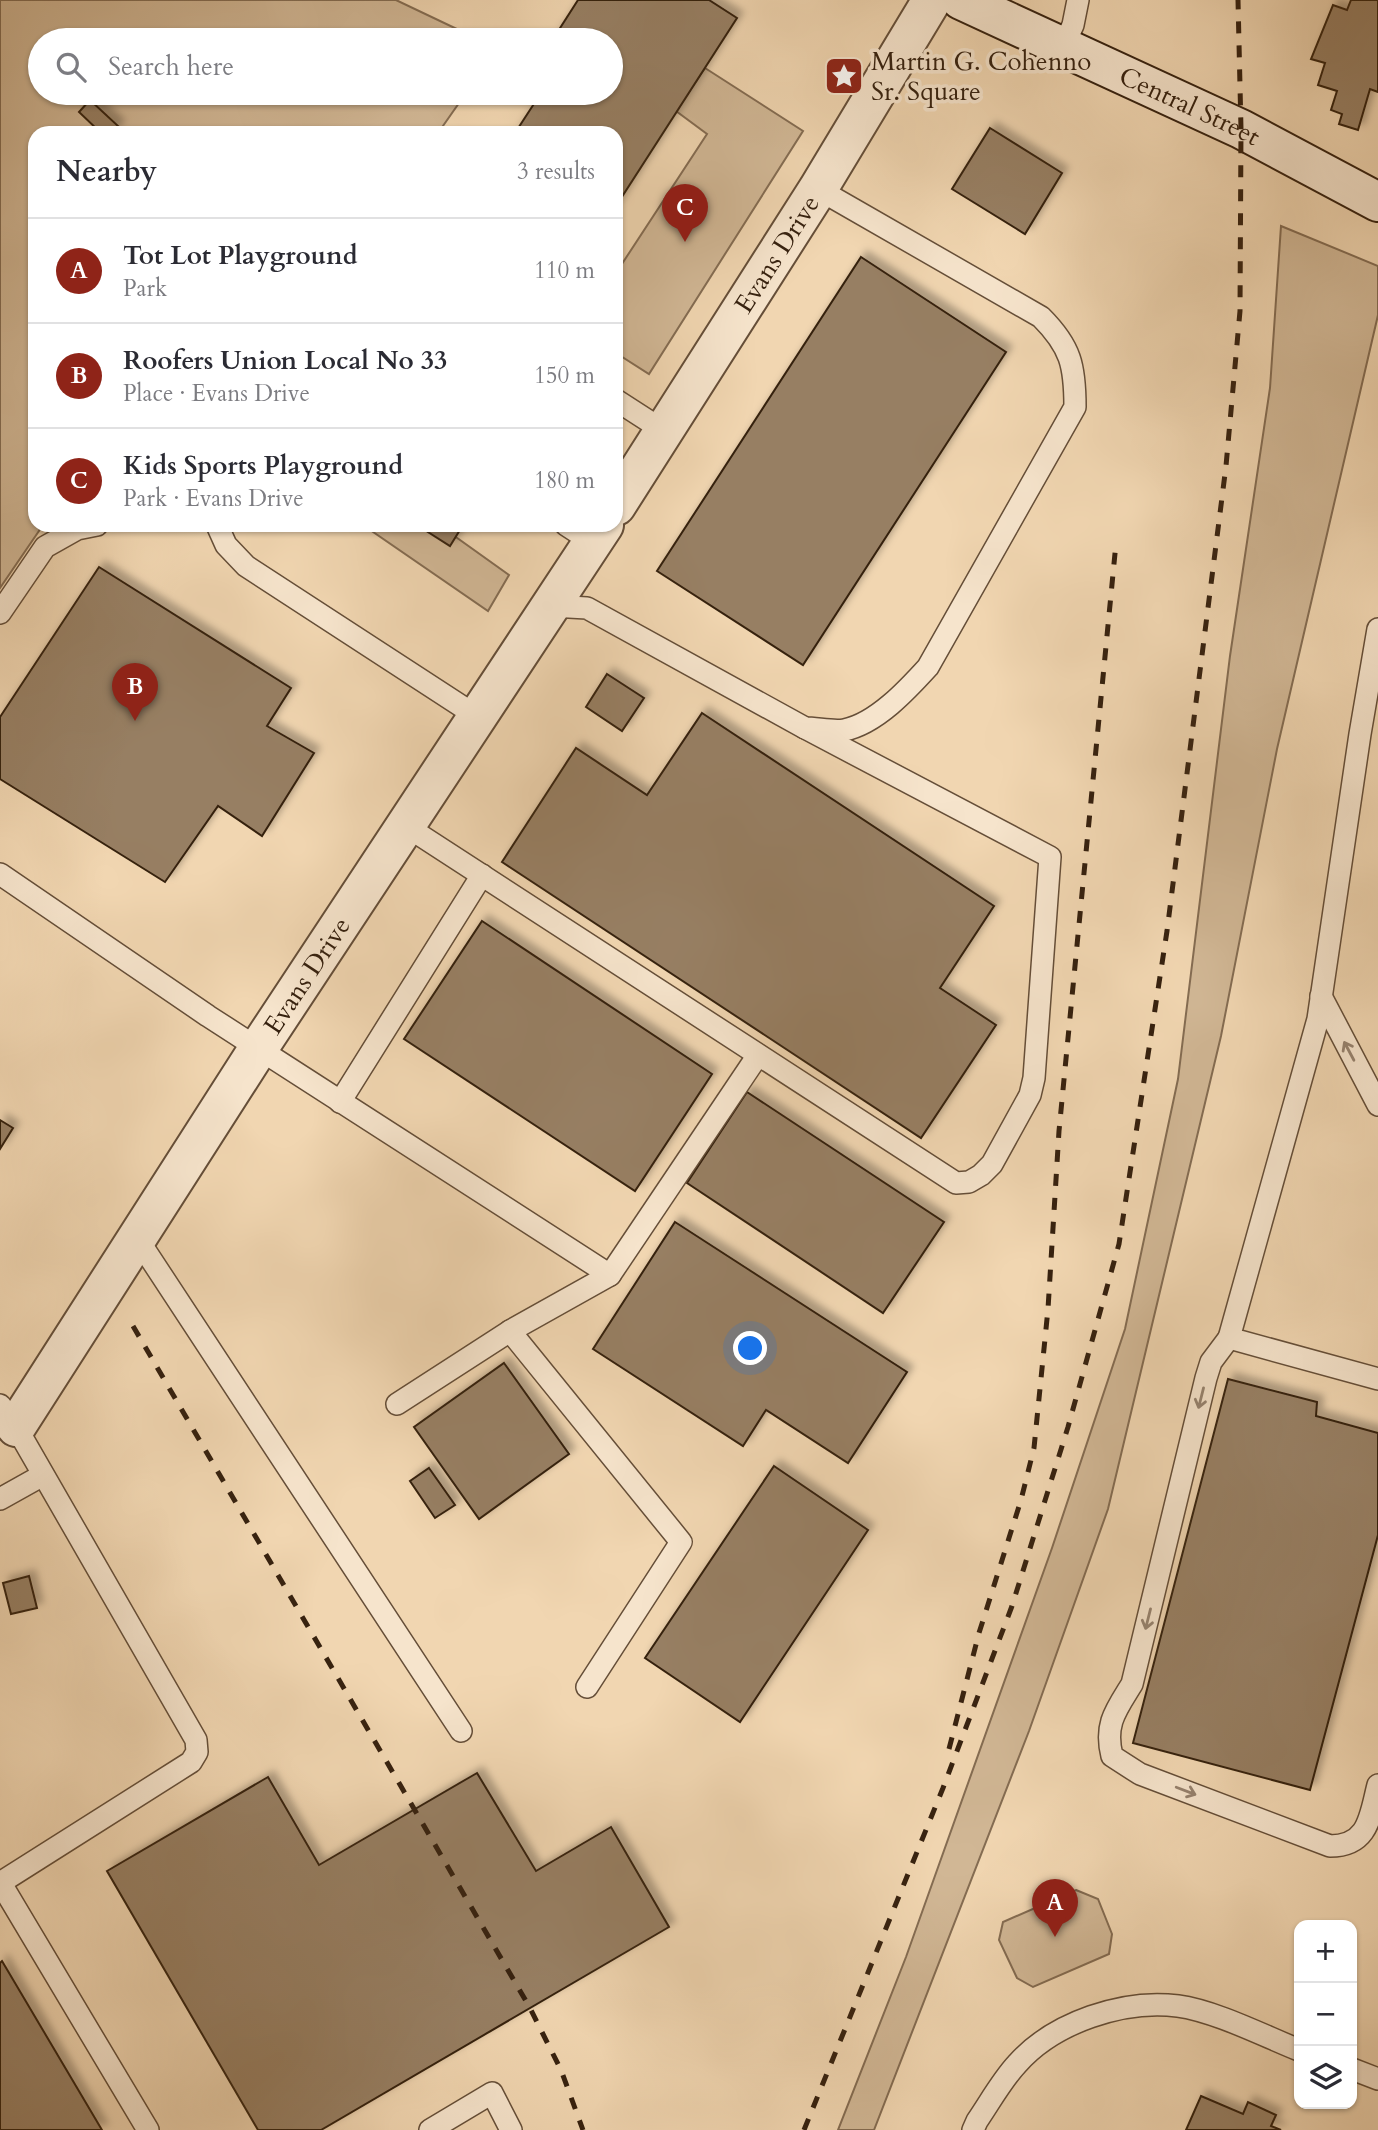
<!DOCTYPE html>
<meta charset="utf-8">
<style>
body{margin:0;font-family:Cardo,serif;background:#f2f2f3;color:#2b2b33}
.controls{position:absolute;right:21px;bottom:21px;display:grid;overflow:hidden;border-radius:14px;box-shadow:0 2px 5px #0004}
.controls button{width:63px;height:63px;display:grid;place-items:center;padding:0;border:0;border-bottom:2px solid #e1e1e2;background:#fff;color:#2b2b33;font:35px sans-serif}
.you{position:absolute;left:751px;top:1349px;width:24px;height:24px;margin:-18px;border:5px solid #fff;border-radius:50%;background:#1a73e8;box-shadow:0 0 0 10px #1a73e833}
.badge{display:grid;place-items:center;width:46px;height:46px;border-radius:50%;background:#8f2418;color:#fff;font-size:23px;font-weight:700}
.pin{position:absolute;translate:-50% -58px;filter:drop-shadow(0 2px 4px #0008)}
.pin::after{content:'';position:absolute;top:37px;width:24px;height:21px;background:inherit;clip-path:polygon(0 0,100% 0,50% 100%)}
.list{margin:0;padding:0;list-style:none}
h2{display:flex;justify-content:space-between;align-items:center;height:91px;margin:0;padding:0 28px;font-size:30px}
h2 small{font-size:23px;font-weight:400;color:#7c7c81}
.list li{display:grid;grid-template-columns:46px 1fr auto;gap:21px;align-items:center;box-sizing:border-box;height:105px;padding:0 28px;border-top:2px solid #e1e1e2}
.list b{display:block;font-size:26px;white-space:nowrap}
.list p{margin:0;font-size:23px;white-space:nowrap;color:#7c7c81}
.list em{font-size:23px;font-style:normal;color:#7c7c81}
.icon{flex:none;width:38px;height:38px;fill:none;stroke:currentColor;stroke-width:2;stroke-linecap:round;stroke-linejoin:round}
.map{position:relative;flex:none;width:1378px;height:2130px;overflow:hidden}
.search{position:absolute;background:#fff;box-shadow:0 2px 5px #0004;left:28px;top:28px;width:595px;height:77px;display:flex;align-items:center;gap:18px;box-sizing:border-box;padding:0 24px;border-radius:38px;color:#7c7c81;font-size:26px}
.panel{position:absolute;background:#fff;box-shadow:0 2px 5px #0004;left:28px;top:126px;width:595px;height:406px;border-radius:21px}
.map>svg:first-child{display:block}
</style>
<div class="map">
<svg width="1378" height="2130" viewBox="0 0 1378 2130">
<defs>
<filter id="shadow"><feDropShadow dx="6" dy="-6" stdDeviation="3.5" flood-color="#0004"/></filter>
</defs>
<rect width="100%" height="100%" fill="#f1d6b1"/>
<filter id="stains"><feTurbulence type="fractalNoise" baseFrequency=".00286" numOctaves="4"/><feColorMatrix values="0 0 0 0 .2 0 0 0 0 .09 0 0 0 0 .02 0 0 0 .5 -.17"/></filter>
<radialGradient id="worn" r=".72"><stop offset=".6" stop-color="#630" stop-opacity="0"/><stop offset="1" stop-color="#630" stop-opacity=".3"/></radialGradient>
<g fill="#d1b795" stroke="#846c52" stroke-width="2">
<polygon points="0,0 396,0 480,40 40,40 40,93 466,93 438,133 35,133 35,525 43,525 0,588"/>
<polygon points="705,68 803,131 649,374 616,353 616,273 707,134 676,111"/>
<polygon points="1281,226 1378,266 1378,315 1277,749 1221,1036 1108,1509 1029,1731 874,2130 838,2130 906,1957 1052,1548 1125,1329 1178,1079 1230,656 1270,388"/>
<polygon points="363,525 439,525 509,575 488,611"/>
<polygon points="1076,1890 1098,1899 1112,1934 1109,1954 1033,1987 1017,1978 999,1940 1003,1922"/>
</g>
<g fill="#977f63" stroke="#36210f" stroke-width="2" filter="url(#shadow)">
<polygon points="578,0 709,0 737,18 616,206 616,133 515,133 541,93 611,93 611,40 562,40 555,36"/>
<polygon points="1351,0 1378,0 1378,92 1370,89 1358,130 1339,124 1342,114 1331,110 1337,91 1318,85 1325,63 1311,59 1333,5 1347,10"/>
<polygon points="90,100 118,126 112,133 101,133 79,112"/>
<polygon points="990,128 1062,173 1025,234 952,189"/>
<polygon points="861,257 1006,352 803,665 657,571"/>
<polygon points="417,525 463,525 450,546"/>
<polygon points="99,567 291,688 267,726 314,753 262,836 218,806 165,882 0,779 0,717"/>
<polygon points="607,674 644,698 622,731 586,707"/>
<polygon points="702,713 994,906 940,988 996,1025 921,1138 502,862 576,748 647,795"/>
<polygon points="482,921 712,1074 635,1191 404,1039"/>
<polygon points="747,1092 944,1222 883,1313 687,1183"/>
<polygon points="0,1120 13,1128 0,1149"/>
<polygon points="675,1222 907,1372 848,1463 766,1410 743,1446 593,1349"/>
<polygon points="504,1363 569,1454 479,1519 414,1427"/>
<polygon points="1228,1379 1317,1402 1316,1416 1378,1433 1378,1535 1310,1790 1133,1743"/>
<polygon points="774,1466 868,1530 740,1722 645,1658"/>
<polygon points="429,1468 455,1505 435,1518 410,1481"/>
<polygon points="29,1576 37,1608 11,1614 3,1583"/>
<polygon points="477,1773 536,1871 611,1827 669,1927 321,2130 258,2130 107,1871 268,1777 319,1865"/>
<polygon points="2,1961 102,2130 0,2130 0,1963"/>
<polygon points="1201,2096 1243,2114 1248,2102 1276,2115 1271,2126 1281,2130 1186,2130"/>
</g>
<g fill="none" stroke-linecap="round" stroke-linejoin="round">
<g stroke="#654e38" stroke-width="24">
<g id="service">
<polyline points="1063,47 1073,25 1078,0"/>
<polyline points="616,400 664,431"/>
<polyline points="217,525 226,545 246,566 478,717"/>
<polyline points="566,525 592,542"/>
<path d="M551,606L587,608L805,728C817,728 833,732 844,730C876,724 908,689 928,667L1075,407C1075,366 1071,347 1041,317L818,189"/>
<polyline points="0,613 45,547 77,529 97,525"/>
<polyline points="1378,629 1360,734 1318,1019 1229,1338 1378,1379"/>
<polyline points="406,826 956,1183 969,1182 981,1175 992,1164 1030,1095 1034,1078 1050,857 805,728"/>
<polyline points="0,874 208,1016 610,1275 510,1331 681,1542 587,1687"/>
<polyline points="1321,996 1378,1105"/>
<polyline points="340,1102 482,875"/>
<polyline points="137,1238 461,1731"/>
<polyline points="610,1275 758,1055"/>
<path d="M1229,1338L1211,1362L1206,1378L1132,1684C1116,1710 1104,1724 1112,1756L1140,1774L1330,1846C1369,1846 1370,1816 1378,1785"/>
<polyline points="397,1404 510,1331"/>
<polyline points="0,1405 16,1427 196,1740 197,1752 191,1762 0,1883"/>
<polyline points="0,1499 43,1475"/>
<polyline points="0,1882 148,2130"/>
<polyline points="1352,2069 1378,2079"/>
<polyline points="430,2130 492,2093 511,2130"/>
<path d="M973,2130L977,2121C990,2102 1002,2080 1017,2064C1054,2022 1124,1999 1178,2006C1215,2011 1264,2036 1299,2050"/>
</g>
</g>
<g stroke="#654e38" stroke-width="42">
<g id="minor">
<path id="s1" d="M616,506L818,189L932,0"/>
<path id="s2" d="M16,1427L258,1049L604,525"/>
</g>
</g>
<g stroke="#36210f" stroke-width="42">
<g id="secondary">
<path id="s3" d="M961,0L1241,129L1378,202"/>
</g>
</g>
<use href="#service" stroke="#f6e4cc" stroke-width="21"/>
<use href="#minor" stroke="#f6e4cc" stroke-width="38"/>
<use href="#secondary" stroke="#f6e4cc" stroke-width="38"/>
<g stroke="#36210f" stroke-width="5" stroke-dasharray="12 12" stroke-linecap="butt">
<polyline points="133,1326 530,2008 561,2070 583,2130"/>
<polyline points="949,1749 979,1633 1021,1500 1034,1448 1048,1309 1059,1131 1116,543"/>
<polyline points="804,2130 943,1788 1012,1606 1068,1427 1119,1244 1167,931 1226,466 1240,311 1241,129 1238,0"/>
</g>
</g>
<defs><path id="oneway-shaft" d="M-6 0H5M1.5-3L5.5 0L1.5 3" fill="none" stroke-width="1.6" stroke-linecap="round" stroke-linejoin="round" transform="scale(1.75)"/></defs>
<g stroke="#96826e">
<use href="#oneway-shaft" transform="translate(1349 1051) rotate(-118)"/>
<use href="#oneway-shaft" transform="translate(1201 1398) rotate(104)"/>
<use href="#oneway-shaft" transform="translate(1148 1619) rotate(104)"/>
<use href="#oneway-shaft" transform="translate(1186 1791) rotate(21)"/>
</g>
<defs>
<g id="sight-square" transform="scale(2.0125)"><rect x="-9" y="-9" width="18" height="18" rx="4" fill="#8f2418" stroke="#f6e4cc"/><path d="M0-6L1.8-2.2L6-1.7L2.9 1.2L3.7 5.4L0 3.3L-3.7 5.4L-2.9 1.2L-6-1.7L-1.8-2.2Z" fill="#fff"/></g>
</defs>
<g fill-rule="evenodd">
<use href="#sight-square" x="844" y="76"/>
</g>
<g text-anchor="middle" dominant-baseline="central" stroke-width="7" stroke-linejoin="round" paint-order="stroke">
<g font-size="26" fill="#36210f" stroke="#f6e4cc" text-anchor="start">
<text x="871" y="61">Martin G. Cohenno<tspan x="871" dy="30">Sr. Square</tspan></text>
</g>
<g font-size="26" fill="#36210f" stroke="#f6e4cc">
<text stroke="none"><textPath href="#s3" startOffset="252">Central Street</textPath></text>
<text stroke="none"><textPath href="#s1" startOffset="299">Evans Drive</textPath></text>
<text stroke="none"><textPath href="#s2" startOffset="537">Evans Drive</textPath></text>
</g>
</g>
<rect width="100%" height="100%" filter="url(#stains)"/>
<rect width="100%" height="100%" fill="url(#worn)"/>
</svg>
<div class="controls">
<button>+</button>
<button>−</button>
<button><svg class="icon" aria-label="layers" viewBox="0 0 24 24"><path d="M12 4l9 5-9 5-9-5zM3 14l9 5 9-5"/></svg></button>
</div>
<div class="you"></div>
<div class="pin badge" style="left:1055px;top:1937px">A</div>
<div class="pin badge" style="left:135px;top:721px">B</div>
<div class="pin badge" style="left:685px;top:242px">C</div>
<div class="search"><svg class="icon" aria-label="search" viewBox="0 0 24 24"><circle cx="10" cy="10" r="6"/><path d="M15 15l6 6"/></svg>Search here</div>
<section class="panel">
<h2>Nearby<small>3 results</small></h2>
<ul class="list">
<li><span class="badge">A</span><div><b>Tot Lot Playground</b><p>Park</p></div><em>110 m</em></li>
<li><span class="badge">B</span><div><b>Roofers Union Local No 33</b><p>Place · Evans Drive</p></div><em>150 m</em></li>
<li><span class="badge">C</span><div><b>Kids Sports Playground</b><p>Park · Evans Drive</p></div><em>180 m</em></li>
</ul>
</section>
</div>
